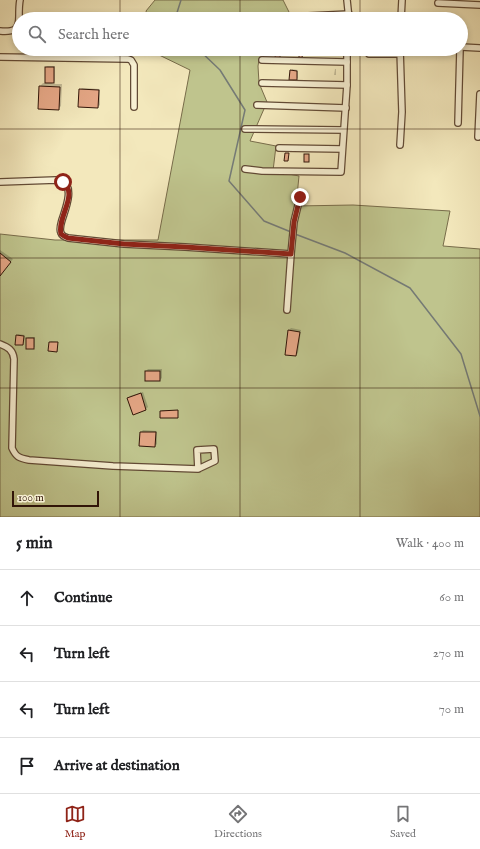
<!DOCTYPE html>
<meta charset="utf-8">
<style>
body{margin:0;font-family:"IM FELL English",serif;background:#f6f6f6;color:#202124}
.scale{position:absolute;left:12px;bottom:10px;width:87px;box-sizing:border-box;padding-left:4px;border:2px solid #311508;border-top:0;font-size:11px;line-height:14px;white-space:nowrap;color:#311508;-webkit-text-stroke:3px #f7f0d3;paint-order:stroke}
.stop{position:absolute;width:12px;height:12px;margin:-9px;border:3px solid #8f2418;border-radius:50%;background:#fff}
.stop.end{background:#8f2418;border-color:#fff;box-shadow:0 1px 4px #0008}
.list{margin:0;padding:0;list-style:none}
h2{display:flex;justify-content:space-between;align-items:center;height:52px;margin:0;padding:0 16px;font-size:17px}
h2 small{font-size:13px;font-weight:400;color:#757577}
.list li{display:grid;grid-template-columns:26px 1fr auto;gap:12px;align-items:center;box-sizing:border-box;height:56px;padding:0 16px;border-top:1px solid #e0e0e0}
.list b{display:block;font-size:15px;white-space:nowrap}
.list em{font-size:13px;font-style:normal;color:#757577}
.icon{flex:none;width:22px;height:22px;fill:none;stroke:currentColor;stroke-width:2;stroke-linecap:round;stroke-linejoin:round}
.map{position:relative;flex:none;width:480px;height:517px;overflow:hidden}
.search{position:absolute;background:#fff;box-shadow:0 2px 6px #0003;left:12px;right:12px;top:12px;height:44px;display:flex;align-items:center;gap:10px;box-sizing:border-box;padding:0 14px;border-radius:22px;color:#757577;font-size:15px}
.sheet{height:276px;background:#fff}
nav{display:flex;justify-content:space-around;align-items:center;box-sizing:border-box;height:56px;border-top:1px solid #e0e0e0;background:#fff;font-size:11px;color:#757577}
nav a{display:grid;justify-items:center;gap:2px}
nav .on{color:#8f2418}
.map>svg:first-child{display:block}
</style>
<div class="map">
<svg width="480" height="517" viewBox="0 0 480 517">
<rect width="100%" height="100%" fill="#f3e8bc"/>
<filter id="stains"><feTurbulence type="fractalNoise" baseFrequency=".005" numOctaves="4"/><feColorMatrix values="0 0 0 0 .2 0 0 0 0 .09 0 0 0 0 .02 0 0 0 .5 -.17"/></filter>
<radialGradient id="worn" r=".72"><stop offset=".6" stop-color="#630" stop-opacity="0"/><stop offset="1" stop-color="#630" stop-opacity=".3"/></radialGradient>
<g fill="#bfc48d" stroke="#786c4a">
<polygon points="155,0 283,0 290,14 304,16 303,19 148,19 146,11"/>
<polygon points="154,49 269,49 259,60 258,66 259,83 267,102 250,141 276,146 273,171 299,176 296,206 353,205 450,211 443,246 480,249 480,517 0,517 0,234 55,240 158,240 190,70 155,53"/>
</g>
<g fill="#0003">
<polygon points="31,49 55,49 56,53 53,56"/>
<polygon points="47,66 55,66 55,81 52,84 62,84 61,106 58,109 40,86 43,83 46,83 46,67"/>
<polygon points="292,69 298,70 298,78 296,79 291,71"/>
<polygon points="335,69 336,69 336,75 334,75"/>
<polygon points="82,88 100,89 100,105 98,107 80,90"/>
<polygon points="0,250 13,259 0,275"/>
<polygon points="291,328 301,330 298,353 296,355 289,330"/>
<polygon points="18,334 25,335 24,343 23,344 16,336"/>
<polygon points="28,337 35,337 35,347 33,348 27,338"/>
<polygon points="51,341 58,342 58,350 57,351 50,342"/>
<polygon points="148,369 162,369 162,378 160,380 146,371"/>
<polygon points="143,392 148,407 146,409 134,414 128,398 130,396"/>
<polygon points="162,410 178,410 178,416 177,417 161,411"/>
<polygon points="143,430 157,431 157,444 155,446 141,432"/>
</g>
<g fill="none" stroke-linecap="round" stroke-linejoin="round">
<g stroke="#757a75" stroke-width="1.5">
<polyline points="175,19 181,0"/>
<polyline points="198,49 220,70 245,110 229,181 264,221 291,232"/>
<polyline points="295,234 345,253 410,288 461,354 480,416"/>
</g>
</g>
<g fill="#e4a685" stroke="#311508">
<polygon points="30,49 53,49 53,57 30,56"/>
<polygon points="276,49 280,49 280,58 275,58"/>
<polygon points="299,50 303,50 302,58 299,58"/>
<rect x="45" y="67" width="9" height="16"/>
<polygon points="290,70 297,71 297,80 289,80"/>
<polygon points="39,86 60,87 59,110 38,109"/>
<polygon points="79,89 99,90 98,108 78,107"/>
<polygon points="285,153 289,153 288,161 284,161"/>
<rect x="304" y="154" width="5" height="8"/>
<polygon points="0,253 11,262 0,276"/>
<polygon points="288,330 300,332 296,356 285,355"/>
<polygon points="16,335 24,336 23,345 15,345"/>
<rect x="26" y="338" width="8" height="11"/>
<polygon points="49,342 58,342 57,352 48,351"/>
<rect x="145" y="371" width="15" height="10"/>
<polygon points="141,393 146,410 133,415 127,398"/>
<polygon points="178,410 178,418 160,418 160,411"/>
<polygon points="140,432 156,432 155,447 139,446"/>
</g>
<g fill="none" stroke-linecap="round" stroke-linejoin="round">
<g stroke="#624a35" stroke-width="8">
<g id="street">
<polyline points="347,0 349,19"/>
<polyline points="438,3 480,5"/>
<polyline points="308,16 349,14"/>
<polyline points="401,19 402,0"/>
<path d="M0,31C13,32 19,31 19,16C19,11 19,5 20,0"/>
<polyline points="461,47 480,48"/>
<polyline points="400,49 402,112 400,145"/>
<polyline points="369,54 399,54"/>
<polyline points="0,57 128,59 131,60 134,65 134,107"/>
<polyline points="262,60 347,62"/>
<polyline points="262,83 347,85"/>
<polyline points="257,105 346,108"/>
<polyline points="458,123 460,49"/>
<polyline points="245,129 343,130"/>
<polyline points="478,137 480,94"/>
<polyline points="279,148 342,149"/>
<polyline points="245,169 262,171 341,172 347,85 347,49"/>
<path d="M0,182L56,180C58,181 60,181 62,181C75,187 65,210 62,220C61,224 59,229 61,233C62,236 65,237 68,238L124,244L185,247L291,254L287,310"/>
<polyline points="291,254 294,222 300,197"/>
<path d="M0,344C8,347 13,350 14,359L12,448C16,457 19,458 29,460L113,466L198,469L215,461L214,449L197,450L198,469"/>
</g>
</g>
<use href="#street" stroke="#f7f0d3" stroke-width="5.5"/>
</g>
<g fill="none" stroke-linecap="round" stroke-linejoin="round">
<path stroke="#8f2418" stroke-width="5" d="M63,182C79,194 57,217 61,234L64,236L68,238L124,244L185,247L291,254L294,222L300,197"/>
</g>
<path fill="none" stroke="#311508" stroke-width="1" stroke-opacity="0.55" d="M120,0V19M240,0V19M360,0V19M120,49V517M240,49V517M360,49V517M0,129H480M0,258H480M0,388H480"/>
<rect width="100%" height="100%" filter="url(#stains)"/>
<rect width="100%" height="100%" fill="url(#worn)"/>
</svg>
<div class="scale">100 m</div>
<div class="stop" style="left:63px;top:182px"></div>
<div class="stop end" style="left:300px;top:197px"></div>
<div class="search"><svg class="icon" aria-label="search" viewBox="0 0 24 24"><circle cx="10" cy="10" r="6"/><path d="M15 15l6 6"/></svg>Search here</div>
</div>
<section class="sheet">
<h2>5 min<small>Walk · 400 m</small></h2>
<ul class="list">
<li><svg class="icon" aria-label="ahead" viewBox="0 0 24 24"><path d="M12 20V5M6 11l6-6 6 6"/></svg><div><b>Continue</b></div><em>60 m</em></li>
<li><svg class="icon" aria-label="left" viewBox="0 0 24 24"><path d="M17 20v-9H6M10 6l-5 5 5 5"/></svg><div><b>Turn left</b></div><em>270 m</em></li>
<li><svg class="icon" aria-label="left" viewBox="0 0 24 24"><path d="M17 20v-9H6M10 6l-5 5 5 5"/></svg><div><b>Turn left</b></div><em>70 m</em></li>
<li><svg class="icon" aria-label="arrive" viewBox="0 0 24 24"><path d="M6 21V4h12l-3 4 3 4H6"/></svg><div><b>Arrive at destination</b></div></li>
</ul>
</section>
<nav>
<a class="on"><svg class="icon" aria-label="map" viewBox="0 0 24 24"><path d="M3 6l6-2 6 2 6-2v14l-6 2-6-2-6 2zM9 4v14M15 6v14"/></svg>Map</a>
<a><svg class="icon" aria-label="directions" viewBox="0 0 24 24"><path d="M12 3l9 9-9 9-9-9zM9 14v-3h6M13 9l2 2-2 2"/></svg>Directions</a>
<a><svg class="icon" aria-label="saved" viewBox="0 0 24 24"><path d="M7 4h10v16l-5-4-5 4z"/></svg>Saved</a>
</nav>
